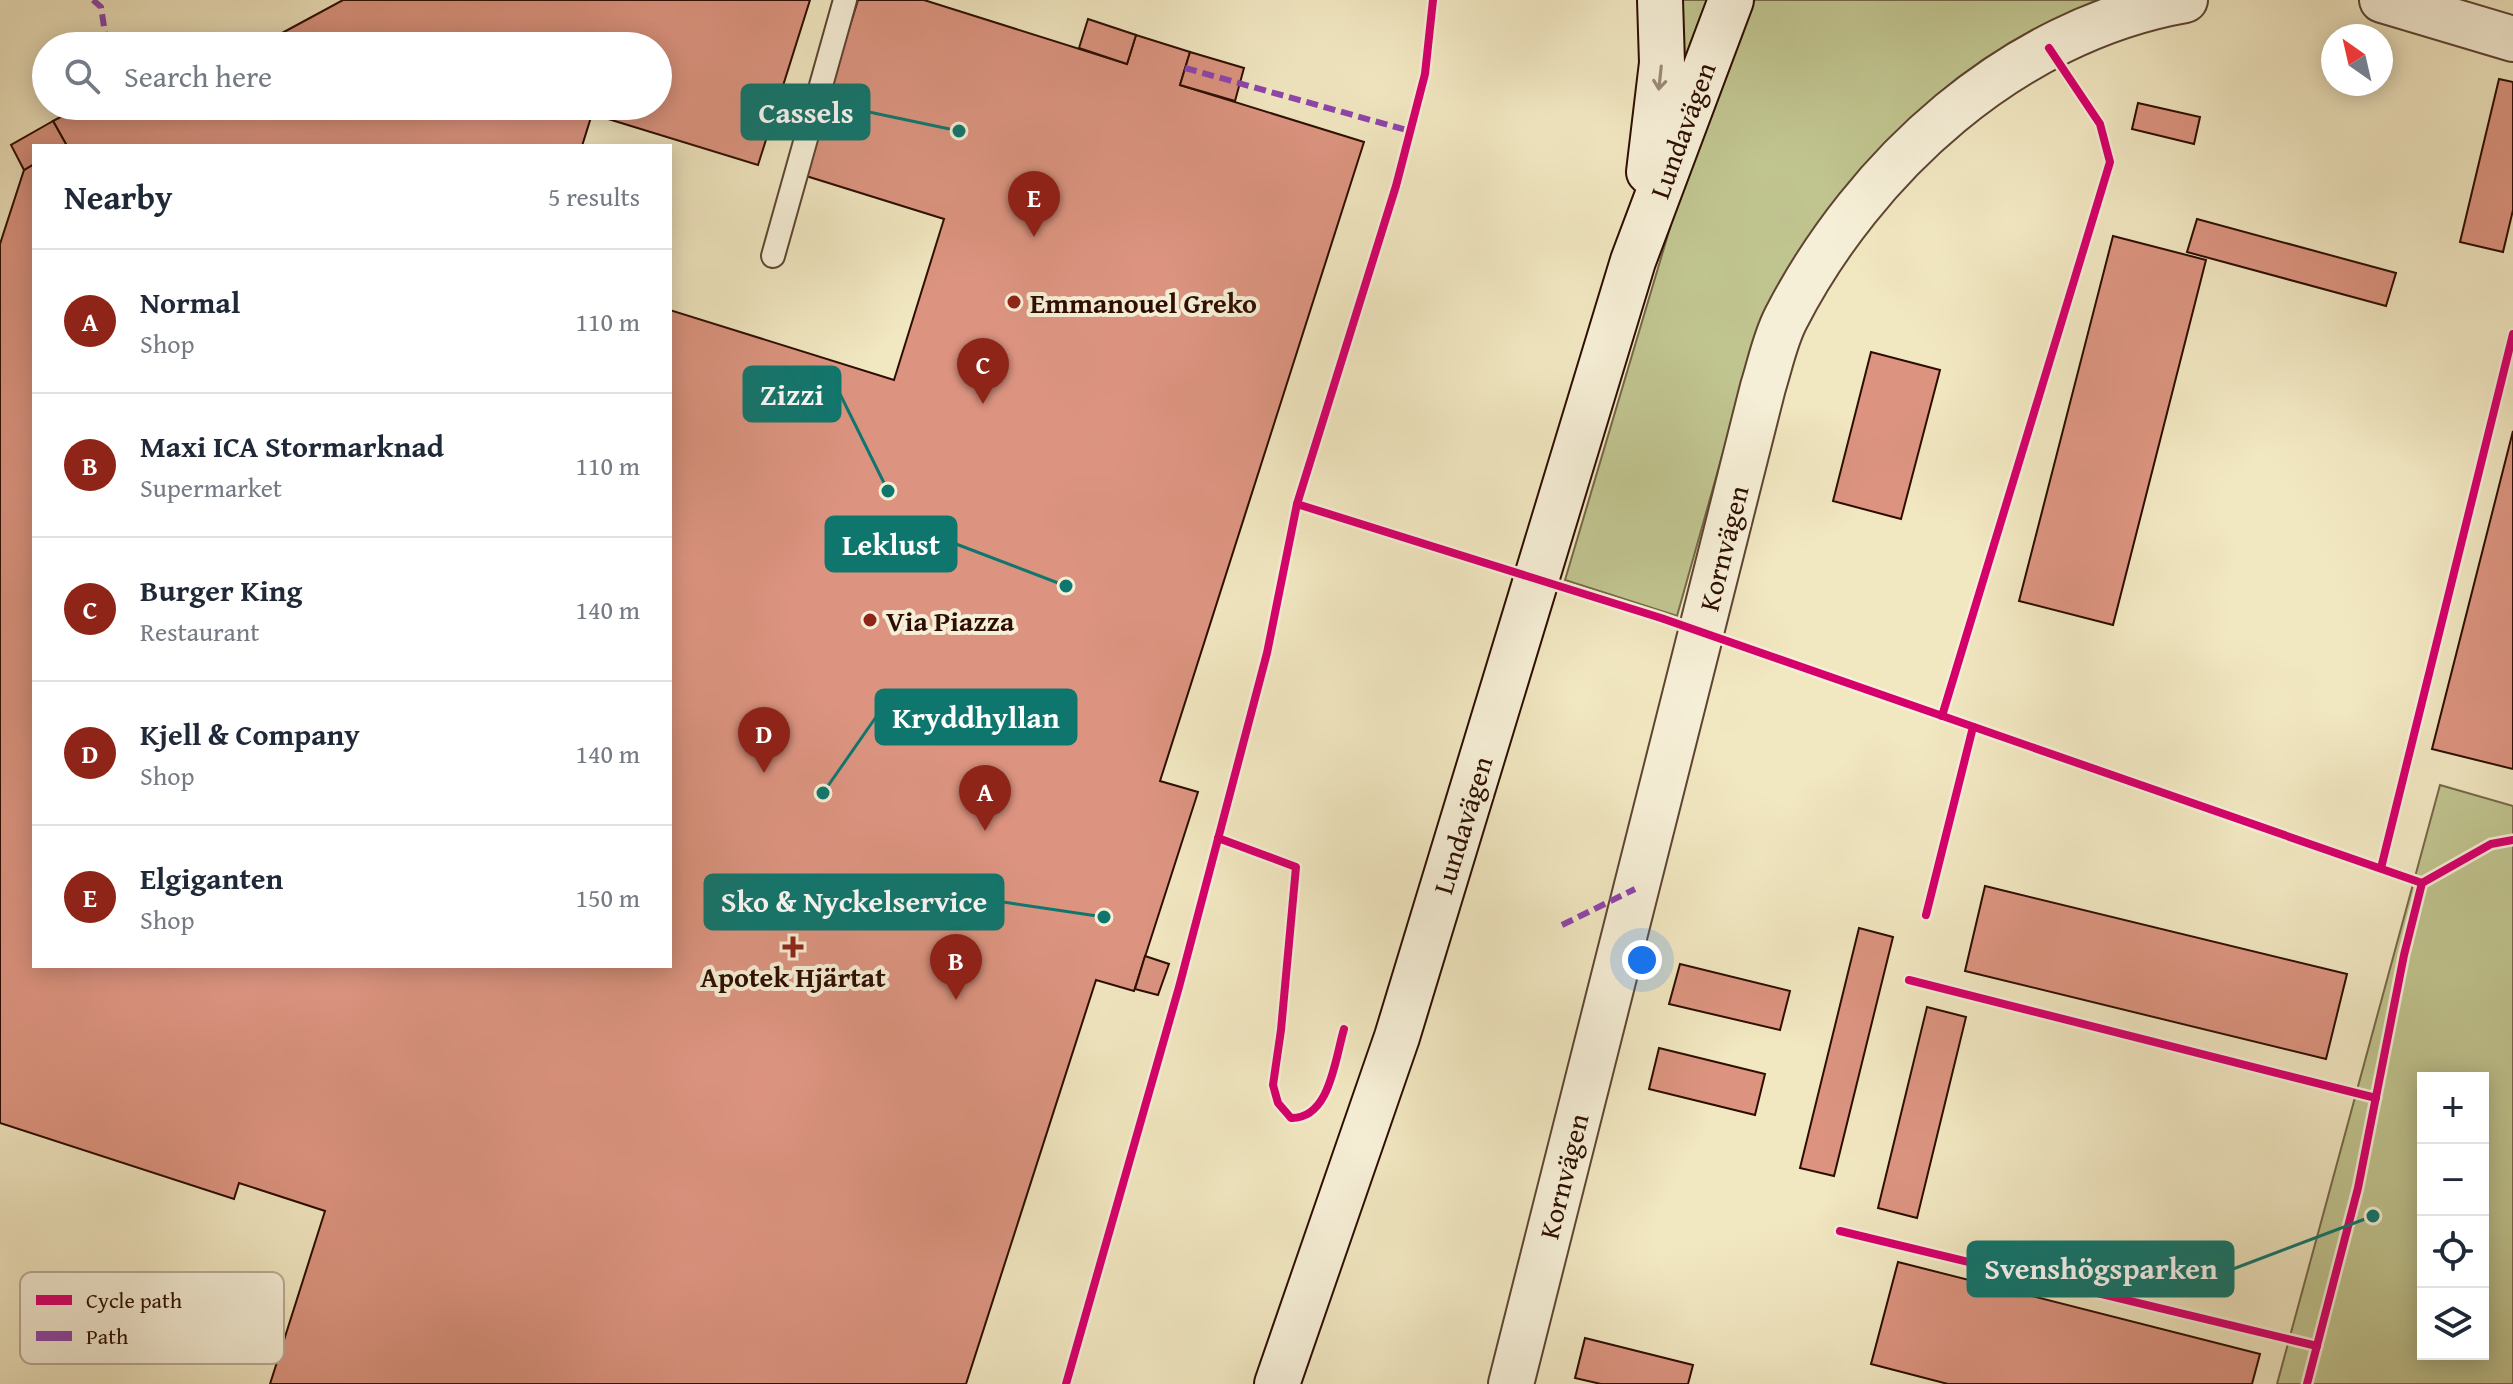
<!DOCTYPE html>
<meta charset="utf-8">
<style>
body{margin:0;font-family:"Gentium Book Plus",serif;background:#f2f2f3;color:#1f2937}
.controls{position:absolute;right:24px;bottom:24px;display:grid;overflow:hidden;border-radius:0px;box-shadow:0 4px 20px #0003}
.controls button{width:72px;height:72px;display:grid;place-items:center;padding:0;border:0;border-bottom:2px solid #e0e1e3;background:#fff;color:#1f2937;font:40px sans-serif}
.compass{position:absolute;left:2321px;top:24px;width:72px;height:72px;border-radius:50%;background:#fff;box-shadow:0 4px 20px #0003;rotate:326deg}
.you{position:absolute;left:1642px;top:960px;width:28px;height:28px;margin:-20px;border:6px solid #fff;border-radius:50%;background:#1a73e8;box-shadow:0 0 0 12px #1a73e833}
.badge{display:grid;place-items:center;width:52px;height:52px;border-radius:50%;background:#8f2418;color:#fff;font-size:26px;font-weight:700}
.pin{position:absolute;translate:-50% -66px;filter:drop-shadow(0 2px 4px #0008)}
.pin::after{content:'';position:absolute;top:42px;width:28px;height:24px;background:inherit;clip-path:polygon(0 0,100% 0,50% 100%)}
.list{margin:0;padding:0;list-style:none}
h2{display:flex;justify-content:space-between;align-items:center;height:104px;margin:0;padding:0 32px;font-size:34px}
h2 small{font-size:26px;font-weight:400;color:#747a83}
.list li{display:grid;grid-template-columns:52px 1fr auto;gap:24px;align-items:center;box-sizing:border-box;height:144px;padding:0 32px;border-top:2px solid #e0e1e3}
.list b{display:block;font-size:30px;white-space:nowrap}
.list p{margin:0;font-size:26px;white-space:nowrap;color:#747a83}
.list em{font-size:26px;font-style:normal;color:#747a83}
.icon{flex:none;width:44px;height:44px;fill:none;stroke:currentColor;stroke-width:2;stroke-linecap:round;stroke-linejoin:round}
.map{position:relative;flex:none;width:2513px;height:1384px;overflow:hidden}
.search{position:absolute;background:#fff;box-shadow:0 4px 20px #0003;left:32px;top:32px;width:640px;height:88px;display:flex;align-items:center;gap:20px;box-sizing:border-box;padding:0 28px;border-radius:44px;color:#747a83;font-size:30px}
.panel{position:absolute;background:#fff;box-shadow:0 4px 20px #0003;left:32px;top:144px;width:640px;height:824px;border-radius:0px}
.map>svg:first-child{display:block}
</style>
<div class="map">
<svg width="2513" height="1384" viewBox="0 0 2513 1384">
<rect width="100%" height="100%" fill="#f1e7c1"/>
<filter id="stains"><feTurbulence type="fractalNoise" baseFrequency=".0025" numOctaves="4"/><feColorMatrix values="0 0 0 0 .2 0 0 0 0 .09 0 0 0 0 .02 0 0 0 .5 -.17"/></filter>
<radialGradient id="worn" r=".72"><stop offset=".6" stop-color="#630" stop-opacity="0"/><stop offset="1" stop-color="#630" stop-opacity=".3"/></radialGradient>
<g fill="#c0c48f" stroke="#766848" stroke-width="2" fill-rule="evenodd">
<polygon points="1675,0 1715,0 1674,88"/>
<polygon points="1748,0 2123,0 2002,55 1744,378 1677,616 1565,580 1709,97"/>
<path d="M2440,785L2513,806V1384H2277ZM2423,1078H2483V1354H2423Z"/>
</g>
<g fill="#dc9480" stroke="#2d0d01" stroke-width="2">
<polygon points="343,0 810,0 758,165 592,114 582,146 67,146 53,121 81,106 122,106 128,116 146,106 658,106 658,46 258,46"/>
<polygon points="858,0 924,0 1127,64 1136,35 1190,52 1180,85 1364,142 1160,781 1198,792 1134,991 1096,980 966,1384 270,1384 325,1211 239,1183 234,1199 0,1123 0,244 24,170 34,164 34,966 670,966 670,310 894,380 944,219 803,175"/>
<polygon points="1088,19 1136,35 1127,64 1079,48"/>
<polygon points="1190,52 1244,68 1235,101 1180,85"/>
<polygon points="2499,79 2513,82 2513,210 2503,252 2460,242"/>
<polygon points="2138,103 2200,117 2194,144 2132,129"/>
<polygon points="53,121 67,146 34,146 34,164 24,170 11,145"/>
<polygon points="2197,219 2396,273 2386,306 2187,252"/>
<polygon points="2113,236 2206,260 2113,625 2019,601"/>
<polygon points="1871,352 1940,370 1901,519 1833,501"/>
<polygon points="2513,431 2513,769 2432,749"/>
<polygon points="1985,886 2347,974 2326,1059 1965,971"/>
<polygon points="1859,928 1893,937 1834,1176 1800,1168"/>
<polygon points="1145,956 1169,964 1158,995 1135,989"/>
<polygon points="1680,964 1790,991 1780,1030 1669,1004"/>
<polygon points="1927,1007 1966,1017 1917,1218 1878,1208"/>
<polygon points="1659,1048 1765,1074 1755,1115 1649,1089"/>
<polygon points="1898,1262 2260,1354 2252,1384 1948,1384 1871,1364"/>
<polygon points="1585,1338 1693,1365 1688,1384 1601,1384 1575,1378"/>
</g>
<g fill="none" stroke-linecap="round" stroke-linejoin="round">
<g stroke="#5e4431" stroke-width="26">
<polyline id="service" points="773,256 845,0"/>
</g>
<g stroke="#5e4431" stroke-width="48">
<g id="minor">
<polyline points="2382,0 2513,39"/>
<path d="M1511,1384L1763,387C1770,365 1775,339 1786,318C1864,166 2013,30 2185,0"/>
</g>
</g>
<g stroke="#2d0d01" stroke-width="48">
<g id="secondary">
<polyline points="1649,172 1662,63 1660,0"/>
<polyline points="1277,1384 1397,1037 1633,261 1731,0"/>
</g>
</g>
<use href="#service" stroke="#f6efd7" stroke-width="22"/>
<use href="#minor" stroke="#f6efd7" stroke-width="44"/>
<use href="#secondary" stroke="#f6efd7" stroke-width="44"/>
<g stroke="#8e44ad" stroke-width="6" stroke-dasharray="12 6" stroke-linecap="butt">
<polyline points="93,0 101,7 107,46"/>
<polyline points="1185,68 1410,131"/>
<polyline points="1562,925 1635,889"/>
</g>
<g stroke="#f6efd7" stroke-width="13">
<g id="cycleway">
<polyline points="1297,504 1661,618 2422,883"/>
<polyline points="1942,716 2110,162 2100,124 2049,48"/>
<path d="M1218,838L1296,867L1281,1030L1273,1085L1278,1103L1291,1118C1330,1119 1335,1059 1344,1029"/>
<polyline points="2381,868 2513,334"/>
<polyline points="1926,915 1973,727"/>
<polyline points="1909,980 2376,1098"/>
<polyline points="1840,1231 2317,1346"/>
<polyline points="1066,1384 1179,987 1267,653 1297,504 1396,186 1425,74 1433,0"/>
<polyline points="2307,1384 2358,1188 2404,955 2422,883 2491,844 2513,840"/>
</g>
</g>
<use href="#cycleway" stroke="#d6006c" stroke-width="8"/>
</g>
<defs><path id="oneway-shaft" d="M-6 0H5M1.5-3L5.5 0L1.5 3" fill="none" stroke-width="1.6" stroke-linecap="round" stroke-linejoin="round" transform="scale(2)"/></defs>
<use stroke="#9c8977" href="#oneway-shaft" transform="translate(1660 78) rotate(96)"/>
<g fill="#8f2418" stroke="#f6efd7" stroke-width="3">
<circle cx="1014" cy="302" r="8"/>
<circle cx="870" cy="620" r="8"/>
<path d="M789 935h8v8h8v8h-8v8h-8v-8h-8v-8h8z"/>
</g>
<g text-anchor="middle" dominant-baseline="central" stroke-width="8" stroke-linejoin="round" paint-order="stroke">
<g font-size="28" fill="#2d0d01" stroke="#f6efd7">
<text transform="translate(1682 130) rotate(-70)">Lundavägen</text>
<text transform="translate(1723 548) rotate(-76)">Kornvägen</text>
<text transform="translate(1462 825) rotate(-73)">Lundavägen</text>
<text transform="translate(1563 1176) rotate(-76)">Kornvägen</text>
</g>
<g font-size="28" font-weight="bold" fill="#2d0d01" stroke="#f6efd7" text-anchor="start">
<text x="1030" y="302">Emmanouel Greko</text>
<text x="886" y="620">Via Piazza</text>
<text x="793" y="976" text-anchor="middle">Apotek Hjärtat</text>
</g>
</g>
<rect x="20" y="1272" width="264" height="92" rx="12" fill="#f6efd7" stroke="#baab97" stroke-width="2"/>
<rect x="36" y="1295" width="36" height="10" fill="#d6006c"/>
<rect x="36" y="1331" width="36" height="10" fill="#8e44ad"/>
<g font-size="22" fill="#2d0d01">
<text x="86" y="1308">Cycle path</text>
<text x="86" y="1344">Path</text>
</g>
<path fill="none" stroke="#0f766e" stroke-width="3" d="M959 131L869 112M888 491L840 394M1066 586L956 544M823 793L876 717M1104 917L1003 902M2373 1216L2233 1269"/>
<g fill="#0f766e" stroke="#f6efd7" stroke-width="3">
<circle cx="959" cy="131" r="8"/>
<circle cx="888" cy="491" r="8"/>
<circle cx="1066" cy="586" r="8"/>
<circle cx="823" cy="793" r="8"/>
<circle cx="1104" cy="917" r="8"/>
<circle cx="2373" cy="1216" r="8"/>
</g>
<g fill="#0f766e" stroke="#0f766e" stroke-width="3">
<rect x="742" y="85" width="127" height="54" rx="8"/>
<rect x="744" y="367" width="96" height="54" rx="8"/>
<rect x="826" y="517" width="130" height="54" rx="8"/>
<rect x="876" y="690" width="200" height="54" rx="8"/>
<rect x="705" y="875" width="298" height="54" rx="8"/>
<rect x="1968" y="1242" width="265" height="54" rx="8"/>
</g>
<g font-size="30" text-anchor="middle" font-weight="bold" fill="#fff">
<text x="806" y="123">Cassels</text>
<text x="792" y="405">Zizzi</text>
<text x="891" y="555">Leklust</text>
<text x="976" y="728">Kryddhyllan</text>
<text x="854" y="912">Sko &amp; Nyckelservice</text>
<text x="2101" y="1279">Svenshögsparken</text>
</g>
<rect width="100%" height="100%" filter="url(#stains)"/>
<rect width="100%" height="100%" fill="url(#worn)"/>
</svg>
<div class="controls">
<button>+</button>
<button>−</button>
<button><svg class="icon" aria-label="locate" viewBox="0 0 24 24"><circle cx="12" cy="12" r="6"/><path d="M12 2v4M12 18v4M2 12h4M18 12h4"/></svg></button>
<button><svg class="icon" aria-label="layers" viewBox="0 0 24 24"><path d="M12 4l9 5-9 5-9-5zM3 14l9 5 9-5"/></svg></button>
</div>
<svg class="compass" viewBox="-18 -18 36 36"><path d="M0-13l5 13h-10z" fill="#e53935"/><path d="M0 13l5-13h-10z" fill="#747a83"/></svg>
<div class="you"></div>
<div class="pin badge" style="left:985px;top:831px">A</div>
<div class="pin badge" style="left:956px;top:1000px">B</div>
<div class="pin badge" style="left:983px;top:404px">C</div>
<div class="pin badge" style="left:764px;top:773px">D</div>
<div class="pin badge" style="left:1034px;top:237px">E</div>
<div class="search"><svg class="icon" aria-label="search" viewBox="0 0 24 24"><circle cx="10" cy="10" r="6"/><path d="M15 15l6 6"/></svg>Search here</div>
<section class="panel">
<h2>Nearby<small>5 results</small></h2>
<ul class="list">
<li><span class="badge">A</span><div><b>Normal</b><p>Shop</p></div><em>110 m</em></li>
<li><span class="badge">B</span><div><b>Maxi ICA Stormarknad</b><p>Supermarket</p></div><em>110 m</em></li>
<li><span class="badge">C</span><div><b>Burger King</b><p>Restaurant</p></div><em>140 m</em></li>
<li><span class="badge">D</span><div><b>Kjell &amp; Company</b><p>Shop</p></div><em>140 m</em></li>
<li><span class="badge">E</span><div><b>Elgiganten</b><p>Shop</p></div><em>150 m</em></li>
</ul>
</section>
</div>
